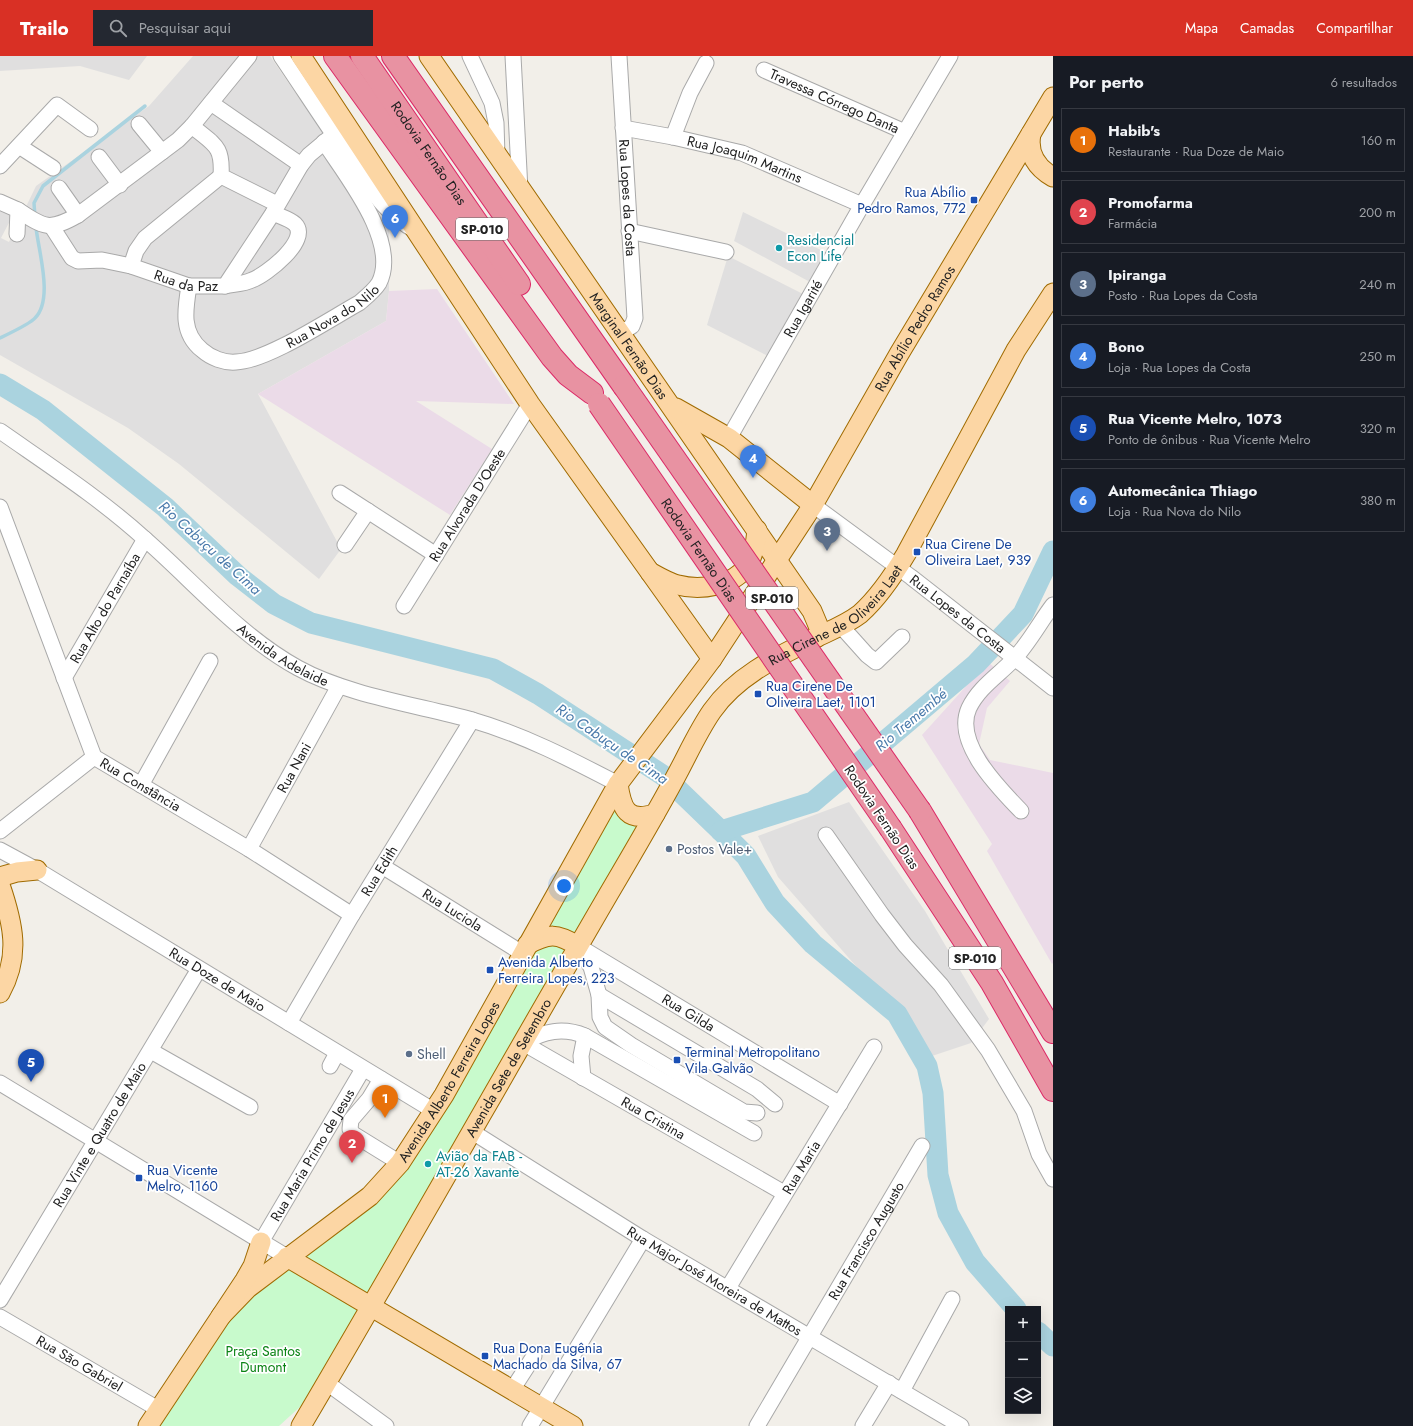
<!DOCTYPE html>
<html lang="pt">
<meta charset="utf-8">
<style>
body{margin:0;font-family:Jost,sans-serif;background:#242831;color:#f1f3f6}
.controls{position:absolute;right:12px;bottom:12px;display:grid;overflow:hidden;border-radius:0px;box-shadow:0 4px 16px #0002}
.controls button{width:36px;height:36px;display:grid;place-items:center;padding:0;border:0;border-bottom:1px solid #363941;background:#171b24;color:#f1f3f6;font:20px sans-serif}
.you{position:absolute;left:564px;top:830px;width:14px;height:14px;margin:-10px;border:3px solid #fff;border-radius:50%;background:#1a73e8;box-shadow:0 0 0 6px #1a73e833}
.badge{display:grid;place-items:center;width:26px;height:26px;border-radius:50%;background:#d93025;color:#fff;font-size:13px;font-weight:700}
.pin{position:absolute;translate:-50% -33px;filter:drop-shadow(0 1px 2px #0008)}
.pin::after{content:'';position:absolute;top:21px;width:14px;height:12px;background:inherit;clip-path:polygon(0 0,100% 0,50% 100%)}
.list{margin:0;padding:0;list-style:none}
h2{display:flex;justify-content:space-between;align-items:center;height:52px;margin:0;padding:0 16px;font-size:17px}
h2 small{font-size:13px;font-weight:400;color:#9ea1a6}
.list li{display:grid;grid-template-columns:26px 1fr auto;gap:12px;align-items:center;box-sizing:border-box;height:64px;margin:0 8px 8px;padding:0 8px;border:1px solid #363941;border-radius:0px}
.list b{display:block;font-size:15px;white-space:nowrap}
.list p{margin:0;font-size:13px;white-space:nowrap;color:#9ea1a6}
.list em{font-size:13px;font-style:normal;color:#9ea1a6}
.icon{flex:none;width:22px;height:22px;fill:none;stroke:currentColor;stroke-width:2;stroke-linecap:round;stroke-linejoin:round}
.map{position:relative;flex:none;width:1053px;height:1370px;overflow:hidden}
header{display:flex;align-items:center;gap:24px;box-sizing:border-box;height:56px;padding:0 20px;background:#d93025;color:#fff}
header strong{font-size:19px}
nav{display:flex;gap:22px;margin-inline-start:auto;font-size:14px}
.search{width:280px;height:36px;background:#242831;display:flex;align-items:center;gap:10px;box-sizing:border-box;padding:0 14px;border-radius:0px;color:#9ea1a6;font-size:15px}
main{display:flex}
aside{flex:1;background:#171b24}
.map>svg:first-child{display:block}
</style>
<header>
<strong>Trailo</strong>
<div class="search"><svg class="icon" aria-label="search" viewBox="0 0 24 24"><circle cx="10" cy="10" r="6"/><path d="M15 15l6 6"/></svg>Pesquisar aqui</div>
<nav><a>Mapa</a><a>Camadas</a><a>Compartilhar</a></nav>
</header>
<main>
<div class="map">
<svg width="1053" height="1370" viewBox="0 0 1053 1370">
<rect width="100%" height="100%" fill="#f2efe9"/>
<g fill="#e0dfdf">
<polygon points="0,0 147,0 129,24 80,10 0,15"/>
<polygon points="193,0 270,0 389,172 389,235 386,265 258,338 341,493 319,523 179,408 128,372 0,299 0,154 14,157 1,182 9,186 36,130 149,50"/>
<polygon points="743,156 827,197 810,226 734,185"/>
<polygon points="728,200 803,238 768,300 707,269"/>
<polygon points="849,746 925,855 989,963 971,987 932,1000 899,949 862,917 778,821 758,780"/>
</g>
<g fill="#ebdbe8">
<polygon points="437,233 514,348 416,345 492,393 450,459 258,338 386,265 389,235"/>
<polygon points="988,606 1010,625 987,652 979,688 990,704 1053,717 1053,907 1052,908 987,795 992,788 922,679"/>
</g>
<polygon fill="#c8facc" points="614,746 644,767 354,1268 302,1349 279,1370 154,1370 219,1266 398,1119"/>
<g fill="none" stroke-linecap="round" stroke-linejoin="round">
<g stroke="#aad3df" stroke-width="3.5">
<polyline points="35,161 34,147 43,130 145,50"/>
<path d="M0,282C8,278 30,268 35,262C54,243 38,194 36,171"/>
</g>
<g stroke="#aad3df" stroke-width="21">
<polyline points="0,328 43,354 165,451 238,520 274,548 311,567 493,613 538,638 664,720 721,775 746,800 775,847 813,888 897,958 927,1010 933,1037 938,1119 948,1157 975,1206 1016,1253"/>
<polyline points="721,775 813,746 976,608 1023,558 1053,495"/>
<polyline points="1038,1276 1053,1290"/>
</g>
<g stroke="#a9a9a9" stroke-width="17">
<g id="minor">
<path d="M281,0C304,34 326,68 349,101C370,131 383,157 416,175"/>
<polyline points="470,0 492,47 496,67 497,100"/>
<polyline points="513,0 520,134"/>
<path id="s1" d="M619,0L635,262L632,270L621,277"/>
<path id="s2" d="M764,14L905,76"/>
<polyline points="211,47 301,109"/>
<polyline points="139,68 162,96"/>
<path d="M192,70C214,89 223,89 221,120L277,148"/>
<path id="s3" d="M623,72L673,81L742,97L862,149"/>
<polyline points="673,81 690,37 706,7"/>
<polyline points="19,90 53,112"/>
<polyline points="99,101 120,129"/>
<polyline points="0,110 57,49 90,73"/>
<polyline points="59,132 78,159"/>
<polyline points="0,146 18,154 17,178"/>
<path d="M18,154C44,172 50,175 78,159L178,84L192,70L249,0"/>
<path id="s4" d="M52,171L72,202L78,205L102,204L131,210L189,230H225L273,157L301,109L309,99L333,79"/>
<polyline points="629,175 726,196"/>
<polyline points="131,210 136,195 145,182 221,120"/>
<path id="s5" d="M189,230C185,254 181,277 202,294C211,302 224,307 236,306C267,305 330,263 359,247C366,241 374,235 379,227C400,186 346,120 324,86"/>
<path d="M225,230C234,228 244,228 252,224C266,219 311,184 295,168C290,163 279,160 273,157"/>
<path id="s6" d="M0,375C50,410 101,443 146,484C195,527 240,580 298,612C347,639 417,649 472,664C524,679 570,703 618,728"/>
<path id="s7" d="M729,382L862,149L950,0"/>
<polyline points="340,437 436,499"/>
<path id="s8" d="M813,449L911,521L1053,632"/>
<path id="s9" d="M0,451L94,701L249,793L352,859"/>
<polyline points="345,489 368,455"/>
<path id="s10" d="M404,550L530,348"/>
<polyline points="841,570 867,599 876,606 902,581"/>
<path id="s11" d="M64,622L145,483"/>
<polyline points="141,729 210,605"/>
<path d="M1021,755C1000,733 953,687 969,652C979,631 999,619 1014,603C1029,587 1040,566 1053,549"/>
<polyline points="0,775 94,701"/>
<polyline points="826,779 882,859 905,889 941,929 988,994 1024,1055 1039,1098 1053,1123"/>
<path id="s12" d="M249,793L339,630"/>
<path id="s13" d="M0,794L37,814L434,1055"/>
<path id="s14" d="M382,810L522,897"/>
<path id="s15" d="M578,890L840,1048"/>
<polyline points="580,893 591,911 599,939 600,961 605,971 631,989 744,1056 757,1057"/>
<polyline points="599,939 757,1033 775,1048"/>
<path id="s16" d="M289,967L352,859L472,664"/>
<polyline points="151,995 250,1051"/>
<polyline points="330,1010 337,997"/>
<polyline points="583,1022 581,1000 585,980"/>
<polyline points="381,1023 369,1043 351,1064 350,1073 353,1078 400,1107"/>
<polyline points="0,1027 287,1201"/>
<path id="s17" d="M471,1075L643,1183L961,1370"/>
<path id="s18" d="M754,1077L585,980C563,971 544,975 523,987L784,1137"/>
<path id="s19" d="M261,1186L363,1013"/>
<path id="s20" d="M728,1232L874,991"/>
<path id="s21" d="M0,1244L199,913"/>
<path id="s22" d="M0,1261L158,1353"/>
<polyline points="327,1327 386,1370"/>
<polyline points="512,1334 534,1300"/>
<polyline points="902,1335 952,1243"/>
<polyline points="530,1370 643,1183"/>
<path id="s23" d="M757,1370L922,1090"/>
<polyline points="863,1370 889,1327"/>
</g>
</g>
<g stroke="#a06b00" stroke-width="21">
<g id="major">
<polyline points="301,0 530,348 712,603"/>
<path id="s24" d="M429,0L812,555L820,574L816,582"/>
<path d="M1031,78C1027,98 1037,112 1053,121"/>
<polyline points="676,352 729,382 813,449"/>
<path d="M650,516C659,521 669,527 678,529C701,535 733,530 747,510C754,499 756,486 757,474"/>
<path d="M618,728C622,754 627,766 655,758"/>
<polyline points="0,821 17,816 37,814"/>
<path d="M0,829C13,867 21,900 0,937"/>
<path d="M527,889C549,877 557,877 578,890"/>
<polyline points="287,1201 573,1370"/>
<path id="s25" d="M221,1260L248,1232L370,1140L400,1107L444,1039L618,728L712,603L813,449L899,298L1053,41"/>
<polyline points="148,1370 245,1224 253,1210 261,1186"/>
<path id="s26" d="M301,1370C405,1194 505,1016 608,839C631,800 654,761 675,722C687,700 698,675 712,655C737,619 779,600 817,581C832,574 847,568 860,558C879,541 893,520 906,498L1016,294L1053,237"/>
</g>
</g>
<g stroke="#dc2a67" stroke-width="24">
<g id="highway">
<polyline points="335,0 552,301 568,319 592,337"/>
<path id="s27" d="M362,0L519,228"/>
<polyline points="393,0 624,330"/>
<polyline points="920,755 1053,976"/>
<polyline points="891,773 992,927 1053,1034"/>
</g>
</g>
<use href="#minor" stroke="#fff" stroke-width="15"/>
<use href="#major" stroke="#fcd6a4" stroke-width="19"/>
<use href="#highway" stroke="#e892a2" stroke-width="22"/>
<g stroke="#dc2a67" stroke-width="24" stroke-linecap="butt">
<g id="highway-bridge">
<polyline points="624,330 920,755"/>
<path id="s28" d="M599,348L891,773"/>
</g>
</g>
<use href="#highway-bridge" stroke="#e892a2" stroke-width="22"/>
</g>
<g fill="#1a4fb4" stroke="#fff" stroke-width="1.5">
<rect x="970" y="140" width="8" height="8" rx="2"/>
<rect x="913" y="492" width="8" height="8" rx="2"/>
<rect x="754" y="634" width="8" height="8" rx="2"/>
<rect x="486" y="910" width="8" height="8" rx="2"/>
<rect x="673" y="1000" width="8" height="8" rx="2"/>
<rect x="135" y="1118" width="8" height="8" rx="2"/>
<rect x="481" y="1296" width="8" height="8" rx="2"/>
</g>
<g fill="#0f9aa8" stroke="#fff" stroke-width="1.5">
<circle cx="779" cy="192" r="4"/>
<circle cx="428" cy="1108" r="4"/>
</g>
<g fill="#5c6f8a" stroke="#fff" stroke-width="1.5">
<circle cx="669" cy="793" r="4"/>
<circle cx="409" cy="998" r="4"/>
</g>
<g text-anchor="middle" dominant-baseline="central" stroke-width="3.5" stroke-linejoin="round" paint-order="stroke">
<g fill="#fff" stroke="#646464" stroke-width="1">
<rect x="456" y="162" width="52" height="22" rx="3"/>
<rect x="746" y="531" width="52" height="22" rx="3"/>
<rect x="949" y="891" width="52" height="22" rx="3"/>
</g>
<g font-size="13" font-weight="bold" fill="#222">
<text x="482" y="173">SP-010</text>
<text x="772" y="542">SP-010</text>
<text x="975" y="902">SP-010</text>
</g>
<g font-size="14" fill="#222" stroke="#fff">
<text stroke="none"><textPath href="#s2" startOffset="77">Travessa Córrego Danta</textPath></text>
<text stroke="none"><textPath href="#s27" startOffset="118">Rodovia Fernão Dias</textPath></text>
<text stroke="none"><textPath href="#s3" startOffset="126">Rua Joaquim Martins</textPath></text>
<text stroke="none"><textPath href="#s1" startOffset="142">Rua Lopes da Costa</textPath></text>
<text stroke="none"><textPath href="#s4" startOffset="155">Rua da Paz</textPath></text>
<text stroke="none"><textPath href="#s7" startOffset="149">Rua Igarité</textPath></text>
<text stroke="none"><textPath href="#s5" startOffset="214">Rua Nova do Nilo</textPath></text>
<text stroke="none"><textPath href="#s25" startOffset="1218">Rua Abílio Pedro Ramos</textPath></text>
<text stroke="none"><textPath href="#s24" startOffset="352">Marginal Fernão Dias</textPath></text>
<text stroke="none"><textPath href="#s10" startOffset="119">Rua Alvorada D'Oeste</textPath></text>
<text stroke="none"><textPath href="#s28" startOffset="177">Rodovia Fernão Dias</textPath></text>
<text stroke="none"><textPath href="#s11" startOffset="81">Rua Alto do Parnaíba</textPath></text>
<text stroke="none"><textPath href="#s26" startOffset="983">Rua Cirene de Oliveira Laet</textPath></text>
<text stroke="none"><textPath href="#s8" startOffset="181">Rua Lopes da Costa</textPath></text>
<text stroke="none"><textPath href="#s6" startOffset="362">Avenida Adelaide</textPath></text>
<text stroke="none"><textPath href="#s12" startOffset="93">Rua Nani</textPath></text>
<text stroke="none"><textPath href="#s9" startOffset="321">Rua Constância</textPath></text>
<text transform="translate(882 761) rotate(56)">Rodovia Fernão Dias</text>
<text stroke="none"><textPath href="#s16" startOffset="177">Rua Edith</textPath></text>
<text stroke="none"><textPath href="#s14" startOffset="83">Rua Luciola</textPath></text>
<text stroke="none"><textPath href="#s13" startOffset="253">Rua Doze de Maio</textPath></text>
<text stroke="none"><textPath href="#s15" startOffset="129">Rua Gilda</textPath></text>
<text stroke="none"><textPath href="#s26" startOffset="414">Avenida Sete de Setembro</textPath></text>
<text stroke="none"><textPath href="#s25" startOffset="331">Avenida Alberto Ferreira Lopes</textPath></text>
<text stroke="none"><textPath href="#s18" startOffset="410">Rua Cristina</textPath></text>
<text stroke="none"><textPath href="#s21" startOffset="193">Rua Vinte e Quatro de Maio</textPath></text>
<text stroke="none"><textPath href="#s19" startOffset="101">Rua Maria Primo de Jesus</textPath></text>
<text stroke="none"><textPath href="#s20" startOffset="141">Rua Maria</textPath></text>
<text stroke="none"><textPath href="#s23" startOffset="215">Rua Francisco Augusto</textPath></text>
<text stroke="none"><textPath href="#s17" startOffset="286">Rua Major José Moreira de Mattos</textPath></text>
<text stroke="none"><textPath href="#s22" startOffset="92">Rua São Gabriel</textPath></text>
</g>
<g font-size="14" fill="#164399" stroke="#fff" text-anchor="start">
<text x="966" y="136" text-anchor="end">Rua Abílio<tspan x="966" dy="16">Pedro Ramos, 772</tspan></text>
<text x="925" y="488">Rua Cirene De<tspan x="925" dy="16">Oliveira Laet, 939</tspan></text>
<text x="766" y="630">Rua Cirene De<tspan x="766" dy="16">Oliveira Laet, 1101</tspan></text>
<text x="498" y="906">Avenida Alberto<tspan x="498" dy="16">Ferreira Lopes, 223</tspan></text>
<text x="685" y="996">Terminal Metropolitano<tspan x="685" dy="16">Vila Galvão</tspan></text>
<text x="147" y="1114">Rua Vicente<tspan x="147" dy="16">Melro, 1160</tspan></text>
<text x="493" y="1292">Rua Dona Eugênia<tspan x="493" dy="16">Machado da Silva, 67</tspan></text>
</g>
<g font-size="14" fill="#0d838f" stroke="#fff" text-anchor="start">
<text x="787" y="184">Residencial<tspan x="787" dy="16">Econ Life</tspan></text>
<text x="436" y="1100">Avião da FAB -<tspan x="436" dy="16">AT-26 Xavante</tspan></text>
</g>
<g font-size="14" fill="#4e5e75" stroke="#fff" text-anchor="start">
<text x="677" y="793">Postos Vale+</text>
<text x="417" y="998">Shell</text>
</g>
<g font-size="14" fill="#0c8416" stroke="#fff">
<text x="263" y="1295">Praça Santos<tspan x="263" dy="16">Dumont</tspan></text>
</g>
<g font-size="15" font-style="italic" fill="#4a7aab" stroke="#fff">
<text transform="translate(210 492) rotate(42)">Rio Cabuçu de Cima</text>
<text transform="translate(911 664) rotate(-40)">Rio Tremembé</text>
<text transform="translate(612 688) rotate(34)">Rio Cabuçu de Cima</text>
</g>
</g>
</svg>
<div class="controls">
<button>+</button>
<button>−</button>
<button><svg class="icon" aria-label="layers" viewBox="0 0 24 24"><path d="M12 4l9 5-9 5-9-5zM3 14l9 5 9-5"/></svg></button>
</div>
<div class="you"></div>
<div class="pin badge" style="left:385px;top:1062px;background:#e8710a">1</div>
<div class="pin badge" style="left:352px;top:1107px;background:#e0444e">2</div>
<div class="pin badge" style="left:827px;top:495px;background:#5c6f8a">3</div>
<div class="pin badge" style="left:753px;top:422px;background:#3f7fe0">4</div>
<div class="pin badge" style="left:31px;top:1026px;background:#1a4fb4">5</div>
<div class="pin badge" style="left:395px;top:182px;background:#3f7fe0">6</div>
</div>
<aside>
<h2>Por perto<small>6 resultados</small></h2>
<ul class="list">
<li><span class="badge" style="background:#e8710a">1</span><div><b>Habib's</b><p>Restaurante · Rua Doze de Maio</p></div><em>160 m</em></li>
<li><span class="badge" style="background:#e0444e">2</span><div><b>Promofarma</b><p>Farmácia</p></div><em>200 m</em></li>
<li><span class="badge" style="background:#5c6f8a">3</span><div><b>Ipiranga</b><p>Posto · Rua Lopes da Costa</p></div><em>240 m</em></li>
<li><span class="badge" style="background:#3f7fe0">4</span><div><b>Bono</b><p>Loja · Rua Lopes da Costa</p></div><em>250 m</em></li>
<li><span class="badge" style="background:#1a4fb4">5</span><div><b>Rua Vicente Melro, 1073</b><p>Ponto de ônibus · Rua Vicente Melro</p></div><em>320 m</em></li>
<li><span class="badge" style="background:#3f7fe0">6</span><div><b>Automecânica Thiago</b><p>Loja · Rua Nova do Nilo</p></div><em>380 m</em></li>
</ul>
</aside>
</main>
